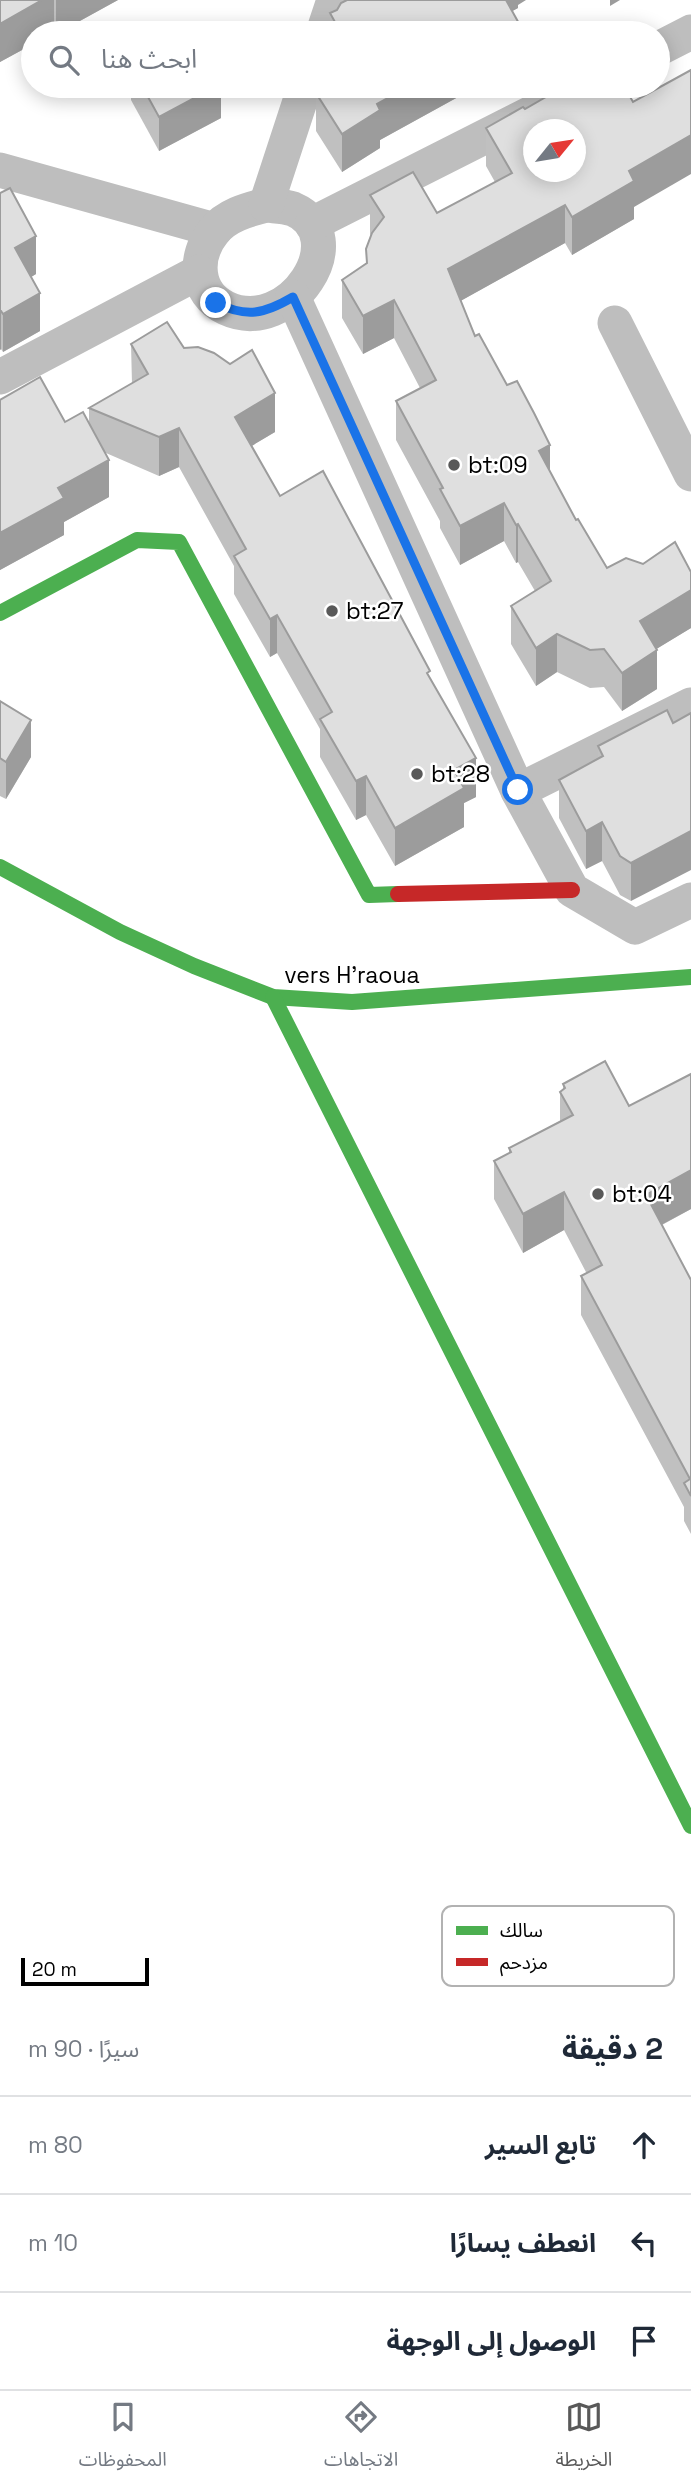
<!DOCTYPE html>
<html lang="ar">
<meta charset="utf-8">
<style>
body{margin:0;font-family:"Space Grotesk","Noto Sans Arabic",sans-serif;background:#f2f2f3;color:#1f2937;direction:rtl}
.compass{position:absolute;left:523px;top:119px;width:63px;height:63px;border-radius:50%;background:#fff;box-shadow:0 4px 18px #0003;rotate:60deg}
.scale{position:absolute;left:21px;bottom:18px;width:128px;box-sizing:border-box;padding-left:7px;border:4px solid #000;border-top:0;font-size:19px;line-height:24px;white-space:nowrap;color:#000;-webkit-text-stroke:5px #fff;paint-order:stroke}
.stop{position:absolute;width:21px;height:21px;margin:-16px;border:5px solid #1a73e8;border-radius:50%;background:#fff}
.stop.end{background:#1a73e8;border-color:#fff;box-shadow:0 2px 7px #0008}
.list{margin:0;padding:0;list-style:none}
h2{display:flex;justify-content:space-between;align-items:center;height:91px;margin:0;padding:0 28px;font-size:30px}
h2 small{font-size:23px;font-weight:400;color:#747a83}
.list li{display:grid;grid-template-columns:46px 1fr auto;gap:21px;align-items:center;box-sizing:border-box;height:98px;padding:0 28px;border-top:2px solid #e0e1e3}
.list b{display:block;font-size:26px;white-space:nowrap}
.list em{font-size:23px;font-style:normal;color:#747a83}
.icon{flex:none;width:38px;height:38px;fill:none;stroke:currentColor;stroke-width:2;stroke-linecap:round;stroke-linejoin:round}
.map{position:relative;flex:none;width:691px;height:2004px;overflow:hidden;direction:ltr}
.search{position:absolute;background:#fff;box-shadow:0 4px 18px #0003;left:21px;right:21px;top:21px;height:77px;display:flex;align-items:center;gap:18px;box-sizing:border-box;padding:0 24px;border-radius:38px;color:#747a83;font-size:26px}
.sheet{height:385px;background:#fff}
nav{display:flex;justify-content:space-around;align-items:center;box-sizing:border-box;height:98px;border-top:2px solid #e0e1e3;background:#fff;font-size:19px;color:#747a83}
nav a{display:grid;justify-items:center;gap:4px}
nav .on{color:#595959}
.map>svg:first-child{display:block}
</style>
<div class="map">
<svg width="691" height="2004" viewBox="0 0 691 2004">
<rect width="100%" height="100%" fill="#fff"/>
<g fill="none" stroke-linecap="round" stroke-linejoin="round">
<g stroke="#bebebe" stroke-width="35">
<polyline points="323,33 334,0"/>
<polyline points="658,49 691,32"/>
<polyline points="0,170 215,230"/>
<path d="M266,205C274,206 285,206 293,209C356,236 290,338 226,308C195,293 193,257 214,231C227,215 247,210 266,205Z"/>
<polyline points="266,205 305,86"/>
<polyline points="312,224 585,86"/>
<polyline points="293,297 518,791 572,890 635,927 691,900"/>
<polyline points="615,323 691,474"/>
<polyline points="0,377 199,272"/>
<polyline points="518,791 691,705"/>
</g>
<g stroke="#4caf50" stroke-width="16">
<polyline points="0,613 137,540 179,542 369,895 398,894"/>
<polyline points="0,867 120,932 194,966 273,997 352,1002 691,977"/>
<polyline points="273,997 691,1826"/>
</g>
<polyline stroke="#c62828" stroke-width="16" points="398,894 572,890"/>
</g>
<g fill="#c0c0c0">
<polygon points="0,0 118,0 58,33 55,33 54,32 33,33 33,44 0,62"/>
<polygon points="518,5 518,8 512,11 521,33 330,33 330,13"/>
<polygon points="131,86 221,86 221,118 159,151 131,100"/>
<polygon points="328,86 478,86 380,140 380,148 342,172 316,131 316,93"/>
<polygon points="525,109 634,207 634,219 572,255 565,243 460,301 475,336 576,520 607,568 643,564 691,572 691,628 656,649 657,689 622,711 604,687 590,688 557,672 536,686 511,644 511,606 535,591 518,562 516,563 504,541 460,565 440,528 440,521 396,440 396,401 420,388 394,338 363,354 342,318 342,280 366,264 366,249 371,236 370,234 370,195 437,213 495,182 486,166 486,128"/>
<polygon points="0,193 36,274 31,277 40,331 3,352 1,349 0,350"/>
<polygon points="131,344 184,348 275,432 251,446 280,496 430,678 476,797 464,803 464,827 395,866 366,815 356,820 320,757 320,729 277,653 270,657 234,594 234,566 179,467 159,476 106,453 109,497 64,522 64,535 0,570 0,400 65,422 89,424 89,408 132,384"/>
<polygon points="0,701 31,757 6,799 0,796"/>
<polygon points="667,710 631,901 620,895 602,861 586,869 559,818 559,780 598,759 598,746"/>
<polygon points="563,1084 629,1106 691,1209 662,1225 691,1280 691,1534 684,1521 684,1507 581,1315 581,1276 587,1274 564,1230 523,1253 494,1199 494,1161 509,1153 509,1148 560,1121 560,1092 563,1090"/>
</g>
<g fill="#9c9c9c">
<polygon points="42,0 54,0 54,32 52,33 33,33 33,44 0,62 0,24"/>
<polygon points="56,0 118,0 58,33 56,33"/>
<polygon points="496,0 526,0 518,5 518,8 496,20"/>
<polygon points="610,0 620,0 610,6"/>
<polygon points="521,27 521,33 510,33"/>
<polygon points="217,86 221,86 221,118 159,151 159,117"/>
<polygon points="410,86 478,86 380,140 380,148 342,172 342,134 377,104"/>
<polygon points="691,135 691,174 634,207 634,219 572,255 572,217 629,171"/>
<polygon points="565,205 565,243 448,308 448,269"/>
<polygon points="36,236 36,274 15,287 15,248"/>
<polygon points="40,293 40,331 3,352 3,314"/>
<polygon points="394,300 394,338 363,354 363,316"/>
<polygon points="0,311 1,311 1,349 0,350"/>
<polygon points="275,393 275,432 235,456 235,417"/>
<polygon points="179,428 179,467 159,476 159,437"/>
<polygon points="550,445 550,483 539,451"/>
<polygon points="109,460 109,497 64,522 64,535 0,570 0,533 58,488"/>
<polygon points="504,503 504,541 460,565 460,526"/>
<polygon points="518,524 518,562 516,563 516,525"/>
<polygon points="691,590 691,628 640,659 640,621"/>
<polygon points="277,615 277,653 270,657 270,619"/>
<polygon points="557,634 557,672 536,686 536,648"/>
<polygon points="657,650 657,689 622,711 622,673"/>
<polygon points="31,720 31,757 6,799 6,762"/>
<polygon points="476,758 476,797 464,803 464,827 395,866 395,828 454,770"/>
<polygon points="366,776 366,815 356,820 356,781"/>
<polygon points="602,822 602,861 586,869 586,831"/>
<polygon points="691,831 691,870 631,901 631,863"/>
<polygon points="691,1170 691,1209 646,1233 646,1195"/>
<polygon points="564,1192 564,1230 523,1253 523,1214"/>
</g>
<g fill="#dfdfdf" stroke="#9c9c9c" stroke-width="2" fill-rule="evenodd">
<polygon points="0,0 42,0 0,24"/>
<polygon points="347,0 506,0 521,27 510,33 341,33 330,13 337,10 341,3"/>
<path d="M691,70V135L629,171L634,181L572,217L565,205L448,269L475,336L479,334L507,385L517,381L534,413L550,445L539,451L576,520L578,519L607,568L626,558L643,564L675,542L691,572V590L640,621L657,650L622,673L604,649L590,650L557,634L536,648L511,606L551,581L518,524L516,525L504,503L460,526L440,489L443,488L396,401L436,380L394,300L363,316L342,280L367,263L366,249L372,233L384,217L370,195L413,172L437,213L512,173L486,128L523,107L525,109L565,86H624L633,102ZM534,130H576V172H534Z"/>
<polygon points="142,86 217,86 159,117"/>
<polygon points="328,86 410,86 377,104 380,110 342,134 316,93"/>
<polygon points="10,188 36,236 15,248 40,293 3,314 1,311 0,311 0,193"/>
<polygon points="167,322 184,348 198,347 214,353 230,364 252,350 275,393 235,417 280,496 323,471 430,671 427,673 476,758 454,770 464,788 395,828 366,776 356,781 320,719 332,712 277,615 270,619 234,556 246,549 179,428 159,437 89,408 148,374 131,344"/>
<polygon points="40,377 65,422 83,412 109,460 58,488 64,498 0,533 0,400"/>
<polygon points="0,701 31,720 6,762 0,758"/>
<polygon points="667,710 673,723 691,713 691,831 631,863 620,856 602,822 586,831 559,780 603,756 598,746"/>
<polygon points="605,1061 629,1106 691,1074 691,1170 646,1195 691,1280 691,1496 684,1483 690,1479 581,1276 602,1265 564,1192 523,1214 494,1161 511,1152 509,1148 573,1115 560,1092 565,1088 563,1084"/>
</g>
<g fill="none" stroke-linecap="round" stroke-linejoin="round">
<path stroke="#1a73e8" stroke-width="9" d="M216,303C247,318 264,314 293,297L518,790"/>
</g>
<g fill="#595959" stroke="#fff" stroke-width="2.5">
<circle cx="454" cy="465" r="7"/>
<circle cx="332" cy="611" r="7"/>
<circle cx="417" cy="774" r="7"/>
<circle cx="598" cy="1194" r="7"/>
</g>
<g text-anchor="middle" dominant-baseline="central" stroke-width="5" stroke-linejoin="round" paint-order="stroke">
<g font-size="23" fill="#000" stroke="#fff" text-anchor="start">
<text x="468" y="465">bt:09</text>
<text x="346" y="611">bt:27</text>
<text x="431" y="774">bt:28</text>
<text x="612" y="1194">bt:04</text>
</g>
<g font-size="23" fill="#000" stroke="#fff">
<text x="352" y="975">vers H'raoua</text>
</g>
</g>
<rect x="442" y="1906" width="232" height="80" rx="10" fill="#fff" stroke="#b2b2b2" stroke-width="2"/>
<rect x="456" y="1926" width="32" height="9" fill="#4caf50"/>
<rect x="456" y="1958" width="32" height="8" fill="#c62828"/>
<g font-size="19" fill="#000">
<text x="500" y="1937">سالك</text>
<text x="500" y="1969">مزدحم</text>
</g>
</svg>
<svg class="compass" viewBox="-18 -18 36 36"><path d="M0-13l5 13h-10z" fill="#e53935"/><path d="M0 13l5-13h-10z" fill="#747a83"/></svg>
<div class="scale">20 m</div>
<div class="stop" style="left:518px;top:790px"></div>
<div class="stop end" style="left:216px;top:303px"></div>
<div class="search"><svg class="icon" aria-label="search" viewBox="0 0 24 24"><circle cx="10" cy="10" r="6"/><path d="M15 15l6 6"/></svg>ابحث هنا</div>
</div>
<section class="sheet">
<h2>2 دقيقة<small>سيرًا · 90 m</small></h2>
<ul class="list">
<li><svg class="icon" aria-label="ahead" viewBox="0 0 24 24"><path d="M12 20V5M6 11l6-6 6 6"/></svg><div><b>تابع السير</b></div><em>80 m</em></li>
<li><svg class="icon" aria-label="left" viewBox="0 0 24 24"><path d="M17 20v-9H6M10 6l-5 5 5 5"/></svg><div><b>انعطف يسارًا</b></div><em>10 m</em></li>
<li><svg class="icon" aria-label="arrive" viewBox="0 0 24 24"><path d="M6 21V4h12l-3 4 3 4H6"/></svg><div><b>الوصول إلى الوجهة</b></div></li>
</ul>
</section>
<nav>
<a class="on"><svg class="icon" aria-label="map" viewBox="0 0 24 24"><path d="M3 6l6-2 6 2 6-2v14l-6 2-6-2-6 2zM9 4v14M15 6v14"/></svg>الخريطة</a>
<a><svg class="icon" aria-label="directions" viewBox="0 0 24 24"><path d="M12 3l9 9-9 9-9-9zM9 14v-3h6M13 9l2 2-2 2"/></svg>الاتجاهات</a>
<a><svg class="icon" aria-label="saved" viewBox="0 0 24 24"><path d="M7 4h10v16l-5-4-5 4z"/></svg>المحفوظات</a>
</nav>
